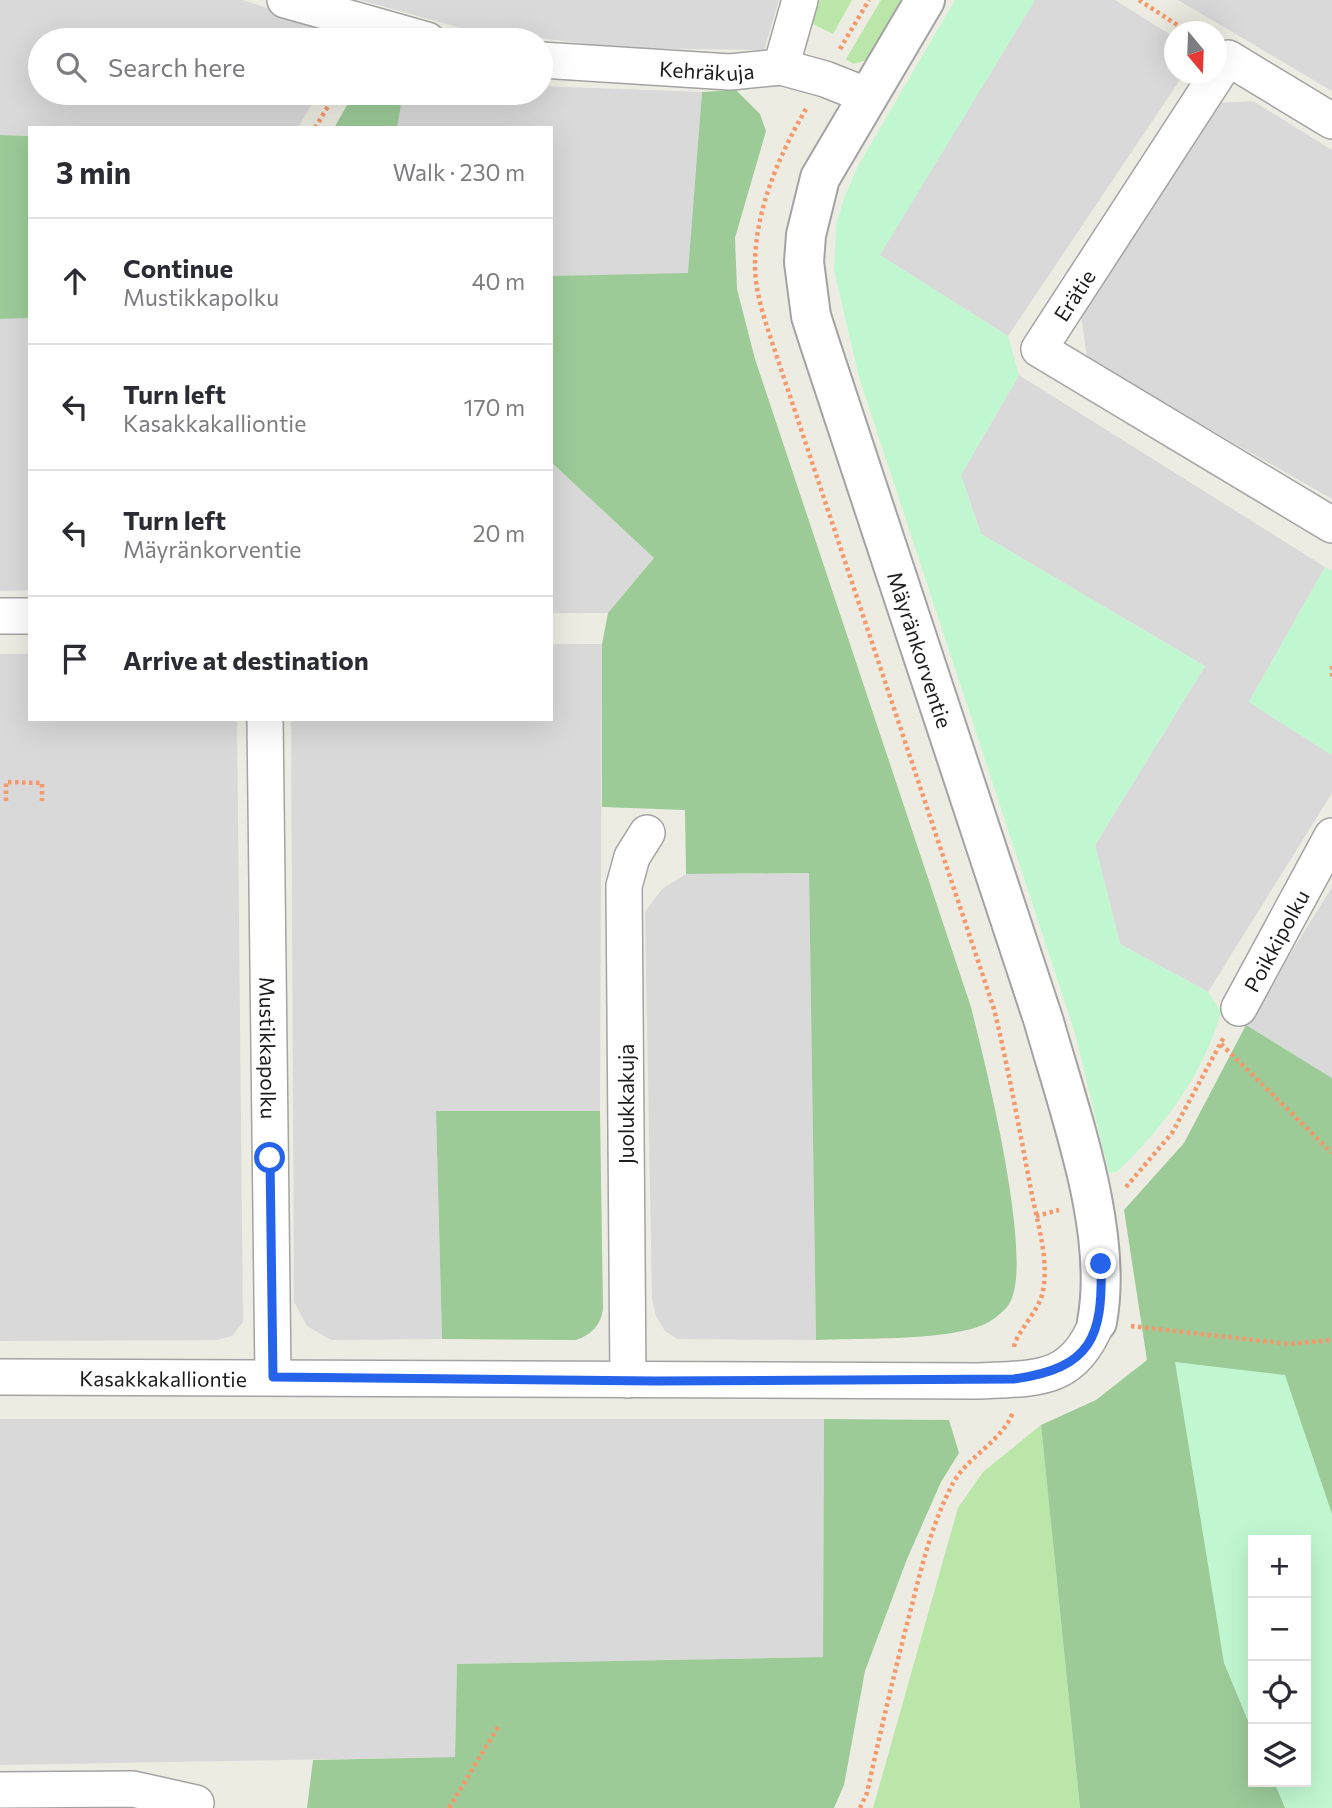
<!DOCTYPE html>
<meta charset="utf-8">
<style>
body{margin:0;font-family:Commissioner,sans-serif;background:#f7f7f7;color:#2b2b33}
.controls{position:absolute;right:21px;bottom:21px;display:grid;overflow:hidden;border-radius:0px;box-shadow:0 7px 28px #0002}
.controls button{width:63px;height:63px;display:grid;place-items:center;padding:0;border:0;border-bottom:2px solid #e1e1e2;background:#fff;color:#2b2b33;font:35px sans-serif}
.compass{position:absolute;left:1164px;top:21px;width:63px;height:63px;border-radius:50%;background:#fff;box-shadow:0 7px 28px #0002;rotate:161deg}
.stop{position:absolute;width:21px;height:21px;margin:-16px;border:5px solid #2563eb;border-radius:50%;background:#fff}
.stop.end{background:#2563eb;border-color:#fff;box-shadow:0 2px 7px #0008}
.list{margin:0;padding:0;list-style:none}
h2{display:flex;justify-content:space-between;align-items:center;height:91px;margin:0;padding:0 28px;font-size:30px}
h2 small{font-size:23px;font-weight:400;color:#7c7c81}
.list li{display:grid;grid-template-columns:46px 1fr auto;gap:21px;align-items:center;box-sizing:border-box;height:126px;padding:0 28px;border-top:2px solid #e1e1e2}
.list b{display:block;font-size:26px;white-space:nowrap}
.list p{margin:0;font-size:23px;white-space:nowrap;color:#7c7c81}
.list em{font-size:23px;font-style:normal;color:#7c7c81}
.icon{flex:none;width:38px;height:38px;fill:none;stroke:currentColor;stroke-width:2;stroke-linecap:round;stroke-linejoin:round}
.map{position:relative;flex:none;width:1332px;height:1808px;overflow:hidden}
.search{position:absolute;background:#fff;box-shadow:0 7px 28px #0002;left:28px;top:28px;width:525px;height:77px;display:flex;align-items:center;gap:18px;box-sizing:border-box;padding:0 24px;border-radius:38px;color:#7c7c81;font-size:26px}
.panel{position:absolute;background:#fff;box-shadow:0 7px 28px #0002;left:28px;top:126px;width:525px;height:595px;border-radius:0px}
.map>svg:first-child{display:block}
</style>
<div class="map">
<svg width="1332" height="1808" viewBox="0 0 1332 1808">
<rect width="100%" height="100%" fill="#edece2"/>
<g fill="#dad9d9">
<polygon points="0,0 242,0 353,34 349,40 40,40 40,93 318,93 298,128 30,128 30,136 0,135"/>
<polygon points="360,0 779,0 764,50 619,48 461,28"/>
<polygon points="1035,0 1115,0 1174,37 1174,74 1184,74 1008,336 879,255"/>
<polygon points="1178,0 1332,0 1332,91"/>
<polygon points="541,86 702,92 689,274 551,276 551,128 397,128 403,93 541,93"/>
<polygon points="1253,101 1332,150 1332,499 1087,359 1081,314 1218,103"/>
<polygon points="30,318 30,590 0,591 0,319"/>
<polygon points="1019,375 1325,567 1249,702 1332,755 1332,793 1208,992 1120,944 1095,845 1205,666 981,534 961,475"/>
<polygon points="551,462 654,558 608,613 551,613"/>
<polygon points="551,644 602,644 600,1111 436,1111 442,1339 331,1340 307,1326 294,1302 291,719 551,719"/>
<polygon points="0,654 30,654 30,719 237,719 243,1322 232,1336 218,1340 0,1341"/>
<polygon points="809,873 816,1340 677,1339 665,1331 656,1316 652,1299 645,912 662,889 686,874"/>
<polygon points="1332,887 1332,1078 1246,1025"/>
<polygon points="0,1419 824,1419 823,1657 457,1664 455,1757 0,1765"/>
</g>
<g fill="#bae6a9">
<polygon points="817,0 852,0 833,34 811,23"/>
<polygon points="881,0 905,0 871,59 853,64 846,59"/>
<polygon points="1041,1425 1080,1808 873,1808 958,1508 983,1472"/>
</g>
<g fill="#9ccb98" fill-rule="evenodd">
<path d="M736,90L760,114L766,131L735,238L737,289L755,359L971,1007C984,1059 1036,1263 1009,1304C1005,1311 992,1321 985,1324C949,1341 859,1338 816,1340L809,873L686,874L685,810L602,807V644L608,613L654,558L551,462V276L688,273L702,92Z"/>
<polygon points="354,93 403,93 397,128 334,128"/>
<polygon points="0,135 30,136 30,318 0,319"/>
<path d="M1246,1025L1332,1078V1808H1080L1041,1425L1096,1400L1147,1360L1124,1210L1184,1143ZM1253,1540H1306V1782H1253Z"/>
<path d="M436,1111H600L603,1309C601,1325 591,1335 576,1340L442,1339Z"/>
<polygon points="824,1419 949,1420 959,1453 941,1482 907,1559 865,1671 844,1785 834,1808 307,1808 313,1760 455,1757 457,1664 823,1657"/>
</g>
<g fill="#c0f7d0">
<path d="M955,0H1035L880,255L1008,336L1019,375L961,475L981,534L1205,666L1095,845L1120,944L1208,992L1221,1011C1205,1073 1162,1129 1117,1172L1109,1173L1075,1033L859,377L834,270L836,226L844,198L858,166Z"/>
<polygon points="1325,567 1332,571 1332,755 1249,702"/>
<polygon points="1175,1362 1285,1375 1332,1514 1332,1808 1285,1808 1274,1782 1306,1782 1306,1540 1253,1540 1253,1733 1224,1663"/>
</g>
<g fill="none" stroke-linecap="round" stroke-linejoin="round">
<g stroke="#a3a3a3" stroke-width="38">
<g id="minor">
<polyline points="285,0 427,40"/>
<path id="s1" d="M541,60L730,72L781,67L825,79L868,96"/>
<polyline points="781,67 800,0"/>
<polyline points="1332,121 1228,58 1039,349 1332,525"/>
<polyline points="0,616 30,616"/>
<path id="s2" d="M265,719L273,1377"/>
<path id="s3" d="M1239,1008L1332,836"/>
<path id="s4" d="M0,1377L978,1381C1036,1378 1073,1383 1097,1322"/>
<polyline points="628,1380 624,886 632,857 647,833"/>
<polyline points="0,1790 133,1789 196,1803"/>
</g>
</g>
<g stroke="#a3a3a3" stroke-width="42">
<g id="tertiary">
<path id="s5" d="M925,0L820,178L806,235L804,262L811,316L819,341L1044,1022C1069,1111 1114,1231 1097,1322"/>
</g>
</g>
<g stroke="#f5996c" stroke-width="4.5" stroke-dasharray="3.5 3.5" stroke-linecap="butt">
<polyline points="1139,0 1188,32"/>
<polyline points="840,49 869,0"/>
<path d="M806,109C779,155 755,211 755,265C755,290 763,315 771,339L994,1009C1009,1071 1020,1133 1032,1195C1038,1225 1049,1260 1043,1291C1040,1310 1014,1335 1014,1348"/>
<polyline points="315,128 336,93"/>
<polyline points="1332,666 1332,677"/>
<polyline points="6,801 6,782 42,783 42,801"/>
<polyline points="1221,1044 1332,1153"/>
<polyline points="1126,1187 1172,1133 1224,1037"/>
<polyline points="1036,1216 1059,1210"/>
<polyline points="1131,1326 1289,1344 1332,1340"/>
<polyline points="449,1808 499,1725"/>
<path d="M860,1808L867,1793C881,1729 896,1665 913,1601C923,1561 933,1522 952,1485C966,1457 1003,1441 1013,1412"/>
</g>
<use href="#minor" stroke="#fff" stroke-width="35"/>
<use href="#tertiary" stroke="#fff" stroke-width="38"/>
</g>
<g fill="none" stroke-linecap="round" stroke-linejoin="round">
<path stroke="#2563eb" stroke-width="9" d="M270,1158L273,1377L655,1381L1014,1379C1092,1368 1103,1337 1101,1264"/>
</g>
<g text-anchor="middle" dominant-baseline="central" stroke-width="6" stroke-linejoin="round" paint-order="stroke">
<g font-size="21" fill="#1c1c1c" stroke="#fff">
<text stroke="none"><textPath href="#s1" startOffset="166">Kehräkuja</textPath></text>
<text transform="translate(1074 295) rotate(-57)">Erätie</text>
<text stroke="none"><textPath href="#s5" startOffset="698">Mäyränkorventie</textPath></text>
<text stroke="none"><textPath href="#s3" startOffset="77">Poikkipolku</textPath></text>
<text stroke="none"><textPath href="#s2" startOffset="329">Mustikkapolku</textPath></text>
<text transform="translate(625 1104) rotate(-90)">Juolukkakuja</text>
<text stroke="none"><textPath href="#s4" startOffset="163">Kasakkakalliontie</textPath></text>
</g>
</g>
</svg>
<div class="controls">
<button>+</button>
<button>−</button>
<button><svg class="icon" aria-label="locate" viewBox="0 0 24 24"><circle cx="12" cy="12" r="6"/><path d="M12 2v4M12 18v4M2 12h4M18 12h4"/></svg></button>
<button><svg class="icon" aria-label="layers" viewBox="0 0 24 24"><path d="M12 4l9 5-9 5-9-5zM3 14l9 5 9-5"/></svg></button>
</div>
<svg class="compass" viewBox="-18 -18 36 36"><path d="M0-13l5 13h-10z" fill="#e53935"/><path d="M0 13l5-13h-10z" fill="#7c7c81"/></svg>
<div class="stop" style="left:270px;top:1158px"></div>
<div class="stop end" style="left:1101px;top:1264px"></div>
<div class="search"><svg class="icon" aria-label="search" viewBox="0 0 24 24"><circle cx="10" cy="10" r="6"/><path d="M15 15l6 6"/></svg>Search here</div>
<section class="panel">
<h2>3 min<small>Walk · 230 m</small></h2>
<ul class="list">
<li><svg class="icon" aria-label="ahead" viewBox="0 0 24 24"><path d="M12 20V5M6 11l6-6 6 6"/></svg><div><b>Continue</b><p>Mustikkapolku</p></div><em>40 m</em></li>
<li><svg class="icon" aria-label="left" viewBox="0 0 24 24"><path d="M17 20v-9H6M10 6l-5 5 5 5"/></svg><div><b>Turn left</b><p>Kasakkakalliontie</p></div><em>170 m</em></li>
<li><svg class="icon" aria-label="left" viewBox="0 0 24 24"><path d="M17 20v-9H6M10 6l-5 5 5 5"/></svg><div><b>Turn left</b><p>Mäyränkorventie</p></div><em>20 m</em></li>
<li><svg class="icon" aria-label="arrive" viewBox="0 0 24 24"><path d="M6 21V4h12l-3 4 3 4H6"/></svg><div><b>Arrive at destination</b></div></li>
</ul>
</section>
</div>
